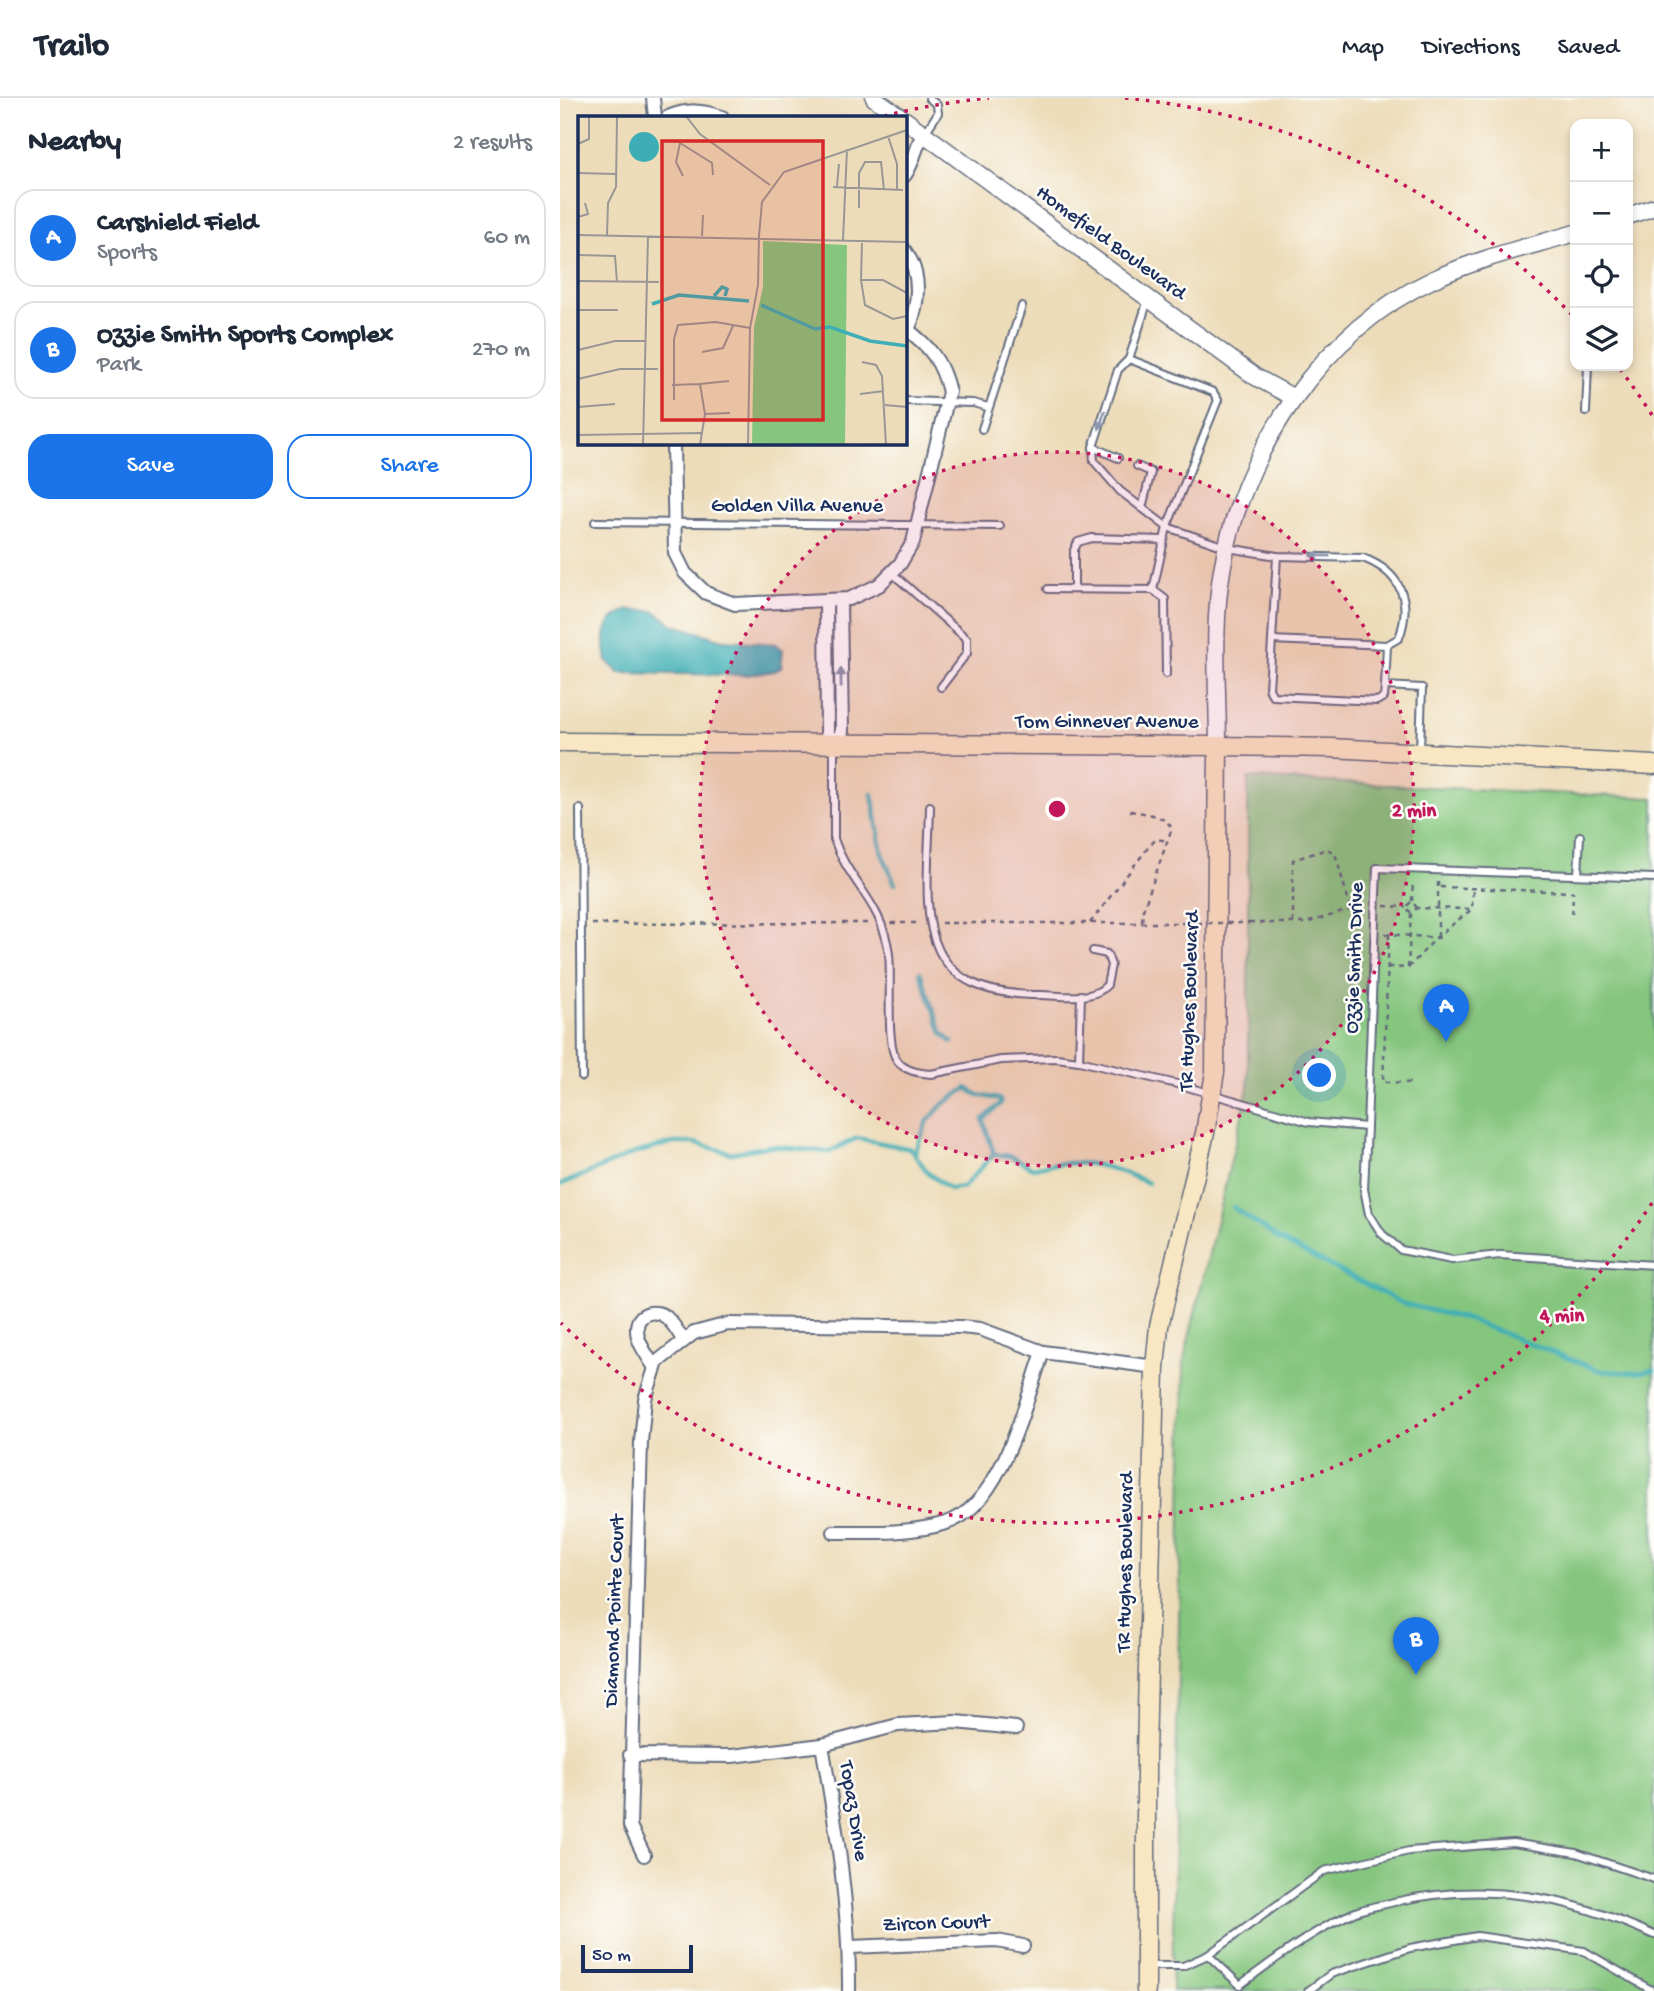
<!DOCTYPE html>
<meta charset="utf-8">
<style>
body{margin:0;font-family:"Gochi Hand",sans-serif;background:#f6f6f7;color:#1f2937}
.controls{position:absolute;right:21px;top:21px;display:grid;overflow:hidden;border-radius:14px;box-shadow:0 4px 10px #0003}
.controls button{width:63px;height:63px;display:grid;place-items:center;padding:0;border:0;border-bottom:2px solid #e0e1e3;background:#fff;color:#1f2937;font:35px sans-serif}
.scale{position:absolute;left:21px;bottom:18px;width:112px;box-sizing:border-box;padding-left:7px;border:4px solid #1b2f5e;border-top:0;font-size:19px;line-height:24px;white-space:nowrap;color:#1b2f5e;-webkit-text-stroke:5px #fdfcf7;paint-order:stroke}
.you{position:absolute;left:760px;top:978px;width:24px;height:24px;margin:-18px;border:5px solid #fff;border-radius:50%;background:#1a73e8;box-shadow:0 0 0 10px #1a73e833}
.badge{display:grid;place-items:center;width:46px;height:46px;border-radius:50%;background:#1a73e8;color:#fff;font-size:23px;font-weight:700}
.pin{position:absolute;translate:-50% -58px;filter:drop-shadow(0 2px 4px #0008)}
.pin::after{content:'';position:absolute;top:37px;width:24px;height:21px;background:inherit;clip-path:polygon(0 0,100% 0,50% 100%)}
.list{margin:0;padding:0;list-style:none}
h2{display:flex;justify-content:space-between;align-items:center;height:91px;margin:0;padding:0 28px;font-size:30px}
h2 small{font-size:23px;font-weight:400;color:#747a83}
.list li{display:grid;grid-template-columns:46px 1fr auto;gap:21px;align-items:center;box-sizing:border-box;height:98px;margin:0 14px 14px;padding:0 14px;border:2px solid #e0e1e3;border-radius:21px}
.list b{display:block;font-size:26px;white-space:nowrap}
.list p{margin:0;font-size:23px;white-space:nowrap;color:#747a83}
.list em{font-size:23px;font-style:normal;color:#747a83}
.actions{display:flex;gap:14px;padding:21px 28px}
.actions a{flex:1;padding:16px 0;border:2px solid #1a73e8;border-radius:21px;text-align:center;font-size:24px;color:#1a73e8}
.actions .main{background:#1a73e8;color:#fff}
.icon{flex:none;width:38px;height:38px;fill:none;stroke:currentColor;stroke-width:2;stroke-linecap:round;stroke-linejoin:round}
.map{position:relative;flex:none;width:1094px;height:1893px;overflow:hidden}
header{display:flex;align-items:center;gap:42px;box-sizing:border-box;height:98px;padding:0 35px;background:#fff;border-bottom:2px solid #e0e1e3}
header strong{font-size:33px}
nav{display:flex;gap:38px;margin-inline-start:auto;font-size:24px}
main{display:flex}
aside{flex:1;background:#fff}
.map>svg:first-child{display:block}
</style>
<header>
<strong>Trailo</strong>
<nav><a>Map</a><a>Directions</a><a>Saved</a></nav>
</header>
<main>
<aside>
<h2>Nearby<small>2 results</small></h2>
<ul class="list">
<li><span class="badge">A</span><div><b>Carshield Field</b><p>Sports</p></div><em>60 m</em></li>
<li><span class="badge">B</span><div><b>Ozzie Smith Sports Complex</b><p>Park</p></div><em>270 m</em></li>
</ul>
<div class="actions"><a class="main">Save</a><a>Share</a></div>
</aside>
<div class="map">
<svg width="1094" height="1893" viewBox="0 0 1094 1893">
<rect width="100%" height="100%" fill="#fdfcf7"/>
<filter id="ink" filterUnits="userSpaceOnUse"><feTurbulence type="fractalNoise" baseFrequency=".0143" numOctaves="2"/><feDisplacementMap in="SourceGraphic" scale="14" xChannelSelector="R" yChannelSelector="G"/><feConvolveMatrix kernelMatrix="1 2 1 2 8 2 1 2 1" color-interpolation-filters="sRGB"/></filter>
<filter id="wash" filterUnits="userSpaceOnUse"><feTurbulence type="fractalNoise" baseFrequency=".00686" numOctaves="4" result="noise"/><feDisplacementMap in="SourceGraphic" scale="28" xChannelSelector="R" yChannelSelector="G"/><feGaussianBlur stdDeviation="1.57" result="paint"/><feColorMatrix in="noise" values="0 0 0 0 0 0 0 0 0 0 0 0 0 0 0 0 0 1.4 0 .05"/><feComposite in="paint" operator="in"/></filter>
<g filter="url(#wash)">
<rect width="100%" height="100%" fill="#eddcb9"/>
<polygon fill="#85c67e" stroke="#507a6e" stroke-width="2" points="688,680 1094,700 1094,1893 612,1893 624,1261 688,991"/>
<path fill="#3daeb5" stroke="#2c6e8a" stroke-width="2" d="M69,512L94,513L114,527L163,542L216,546L223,552L221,569L215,573L186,577L59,575L47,563C42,540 43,519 69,512Z"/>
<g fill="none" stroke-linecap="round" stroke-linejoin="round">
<g stroke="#3daeb5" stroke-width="4.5">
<polyline points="312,696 322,755 335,786"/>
<polyline points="360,874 382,935 392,944"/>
<polyline points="355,1054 367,1024 382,1007 407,990 418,997 439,1001 441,1005 423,1022 434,1056"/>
<path d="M0,1087L75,1055L113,1045H134L171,1055L210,1048L269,1054L297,1040L351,1051L368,1075L390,1091L403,1089L434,1056L450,1058L473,1070C518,1060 546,1065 588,1085"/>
<polyline points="673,1109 720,1142 844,1206 906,1221 1041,1273 1075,1275 1094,1272"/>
</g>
</g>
</g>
<g filter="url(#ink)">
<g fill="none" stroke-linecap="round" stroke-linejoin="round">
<g stroke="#646c7e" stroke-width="10">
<g id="service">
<polyline points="365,35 378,15 377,7 369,0"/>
<path d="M588,202L569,261L653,294L658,302L607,429L668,450L717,458L803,460C840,474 853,502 839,540L827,547"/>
<polyline points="345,303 413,305 428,309"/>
<polyline points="1026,314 1028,268"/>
<polyline points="422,331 462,208"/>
<polyline points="533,349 558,360"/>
<polyline points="577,368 591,374 582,410"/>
<polyline points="35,424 440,428"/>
<polyline points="717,458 712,542 827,547 825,588 862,590 860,653"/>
<polyline points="332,475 407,541 407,555 381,589"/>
<polyline points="488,491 593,492 607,429 560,393 534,363 533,349 558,272 569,261"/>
<polyline points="514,491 514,452 518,444 532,440 603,442"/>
<polyline points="593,492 605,501 606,576"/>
<polyline points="712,542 709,591 713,598 817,603 824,599 825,588"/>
<path d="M274,649V741C288,784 323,805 329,856C332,879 325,946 337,962C344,973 359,975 371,976L441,962L496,960L519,963L617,986L749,1024L807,1029L817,770L1094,780"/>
<path d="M370,708C368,808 346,897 480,897C501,897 532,904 547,887L551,867L547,856L533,853"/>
<polyline points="20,711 22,979"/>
<polyline points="1018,777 1020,738"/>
<polyline points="519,963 521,897"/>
<polyline points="807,1029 804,1091 809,1116 822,1136 841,1152 892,1162 940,1157 1094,1167"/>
<path d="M1094,1781L1016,1755L953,1745L849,1753L764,1773L648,1857L680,1887C717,1860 755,1830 798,1813C809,1809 822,1807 834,1804C926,1783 1009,1798 1094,1837"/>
<polyline points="589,1868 623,1868 648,1857"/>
<polyline points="748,1893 771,1876 850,1850 917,1838 1024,1853 1093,1893"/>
</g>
</g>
<g stroke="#646c7e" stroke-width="16">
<g id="minor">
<polyline points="93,0 95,19"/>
<path d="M108,19C128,11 142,12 162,19"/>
<path d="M345,77C355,63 354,49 364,36"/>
<path d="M345,153C362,176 359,207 348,232"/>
<path d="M113,345L115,455L125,475L146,495L175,506L289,501L319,487L340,466L353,444L389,294C382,264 370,248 345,230"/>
<polyline points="266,504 267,634 274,646 282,634 280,502"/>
<path d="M95,1270C88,1258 76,1244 77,1230C77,1214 96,1211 106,1219C113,1225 119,1235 123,1242"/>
<path d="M274,1434C311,1434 350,1436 386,1425C442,1408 465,1304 483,1254"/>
<polyline points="262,1647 338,1627 396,1624 456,1630"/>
<path d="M70,1657L172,1658L262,1647C276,1728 290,1810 289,1893"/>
<polyline points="84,1757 70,1728 81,1344 85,1301 97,1264 134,1235 168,1226 401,1229 420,1231 483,1254 595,1269"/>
<polyline points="290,1849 437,1843 463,1848"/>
</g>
</g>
<g stroke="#646c7e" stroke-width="19">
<g id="tertiary">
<polyline points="314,0 341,19"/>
<polyline points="345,22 694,278 734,300"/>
<polyline points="1068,118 1094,109"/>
<path d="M658,648C658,591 652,529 662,472C682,353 762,233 874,181C919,160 968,149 1015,135"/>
</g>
</g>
<g stroke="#646c7e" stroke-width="21">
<g id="secondary">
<polyline points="0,644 658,648 771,650 1094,667"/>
<polyline points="586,1893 586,1657 595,1269 599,1228 645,1035 655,974 658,648"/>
</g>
</g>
<g stroke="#646c7e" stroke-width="2.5" stroke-dasharray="5 5" stroke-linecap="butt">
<path d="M570,713C585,715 604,717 612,730L583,812L582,825"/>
<polyline points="878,784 878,838"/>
<polyline points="880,789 1013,794 1012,821"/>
<polyline points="852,803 853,783"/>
<polyline points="824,808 846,809"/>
<polyline points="857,810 852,803 846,809 851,815 857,810 912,811"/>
<polyline points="331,825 359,825"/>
<polyline points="381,825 627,825"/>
<polyline points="530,825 587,751 596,741 608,743"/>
<polyline points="689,825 746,825 806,807"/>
<polyline points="733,825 733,762 767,751 775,755 791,812"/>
<polyline points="32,826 308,825"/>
<polyline points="825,836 881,840"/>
<polyline points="829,836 823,984 854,985"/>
<polyline points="828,869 848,870 851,816"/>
<polyline points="848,870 878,838 912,811 913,790"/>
</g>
<use href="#service" stroke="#fff" stroke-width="6"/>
<use href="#minor" stroke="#fff" stroke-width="12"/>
<use href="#tertiary" stroke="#fff" stroke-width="16"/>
<use href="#secondary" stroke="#f9e7c3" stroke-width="18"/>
<polyline stroke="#646c7e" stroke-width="2.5" stroke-dasharray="5 5" stroke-linecap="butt" points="627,825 689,825"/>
</g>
<defs><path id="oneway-solid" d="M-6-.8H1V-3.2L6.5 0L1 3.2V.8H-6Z" transform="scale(1.75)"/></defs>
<g fill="#8d97ae">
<use href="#oneway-solid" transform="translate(542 322) rotate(108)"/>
<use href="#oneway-solid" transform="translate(760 458) rotate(-179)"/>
<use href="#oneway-solid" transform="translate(281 580) rotate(-91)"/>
</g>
</g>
<circle cx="497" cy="711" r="357" fill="#c2185b" fill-opacity=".12"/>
<g fill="none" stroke="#c2185b" stroke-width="3.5" stroke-dasharray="3.5 7">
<circle cx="497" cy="711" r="357"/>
<path d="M1092 1105A714 714 0 0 1 1 1225M324 18A714 714 0 0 1 429 0M565 0A714 714 0 0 1 1015 220M1060 271A714 714 0 0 1 1092 317"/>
</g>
<g text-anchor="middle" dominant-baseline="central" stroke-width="5" stroke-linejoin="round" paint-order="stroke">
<g font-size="21" fill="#1b2f5e" stroke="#fdfcf7">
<text transform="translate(550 146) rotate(36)">Homefield Boulevard</text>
<text x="237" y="409">Golden Villa Avenue</text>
<text x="547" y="625">Tom Ginnever Avenue</text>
<text transform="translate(796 860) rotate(-88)">Ozzie Smith Drive</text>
<text transform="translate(631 903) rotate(-88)">TR Hughes Boulevard</text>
<text transform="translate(567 1464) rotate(-89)">TR Hughes Boulevard</text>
<text transform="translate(56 1513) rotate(-88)">Diamond Pointe Court</text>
<text transform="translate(292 1713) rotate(81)">Topaz Drive</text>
<text transform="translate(376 1827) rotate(-2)">Zircon Court</text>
</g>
</g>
<g transform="translate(18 18)">
<rect width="329" height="329" fill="#eddcb9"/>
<path d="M185,125L269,129L267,329H174L176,211L185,171Z" fill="#85c67e"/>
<path d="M51 31a15 15 0 1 1 30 0a15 15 0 1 1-30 0Z" fill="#3daeb5"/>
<path fill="none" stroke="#3daeb5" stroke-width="3.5" d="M136,180L144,171L149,173L147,180M74,188L101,179L171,185M183,189L237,213L252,211L292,225L329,230"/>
<path fill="none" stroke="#999795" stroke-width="2" d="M108,0L122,18L192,69M310,20L319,48V74M0,28L11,23V0M0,57L38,58M105,60L98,46L102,27L134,47L135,59M259,70L261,48M255,71L325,74M281,92V57L287,46H303L306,74M0,101L10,98L7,87M0,119L329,126M29,119L30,87L38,71L39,0M124,120L125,99M181,120L184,86L206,56L329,14M265,124L269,33M0,139L37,140L39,166M283,164L284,125M0,165L81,166M329,177L305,164H283L287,189L315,203L329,200M0,194H40M0,234L37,225H67M124,236L145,232L155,210M284,246L298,249L304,260L308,329M0,263L42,253H80M122,268L151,265M94,269L122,268L127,298L122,329M282,278L306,275M96,284V223L100,209L138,206L172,212M307,289L329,291M0,291L37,288M127,298L152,297M0,319L123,317M65,329L70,121M170,329L172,212L180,169L181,120"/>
<path fill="#d62828" fill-opacity="0.15" stroke="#d62828" stroke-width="3.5" d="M84,25H245V304H84Z"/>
<rect width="329" height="329" fill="none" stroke="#1b2f5e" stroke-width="3.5"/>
</g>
<circle cx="497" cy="711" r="10" fill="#c2185b" stroke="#fdfcf7" stroke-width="3.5"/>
<g font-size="21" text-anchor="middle" font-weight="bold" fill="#c2185b" stroke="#fdfcf7" stroke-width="5" stroke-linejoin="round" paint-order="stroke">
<text x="854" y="718">2 min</text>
<text x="1002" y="1223">4 min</text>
</g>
</svg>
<div class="controls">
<button>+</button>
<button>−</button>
<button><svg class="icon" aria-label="locate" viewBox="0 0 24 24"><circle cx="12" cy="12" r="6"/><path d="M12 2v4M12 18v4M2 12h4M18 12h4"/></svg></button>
<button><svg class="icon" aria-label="layers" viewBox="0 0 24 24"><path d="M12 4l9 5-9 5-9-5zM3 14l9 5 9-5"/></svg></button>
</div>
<div class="scale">50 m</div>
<div class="you"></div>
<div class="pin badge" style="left:886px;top:944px">A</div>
<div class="pin badge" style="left:856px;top:1577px">B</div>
</div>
</main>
